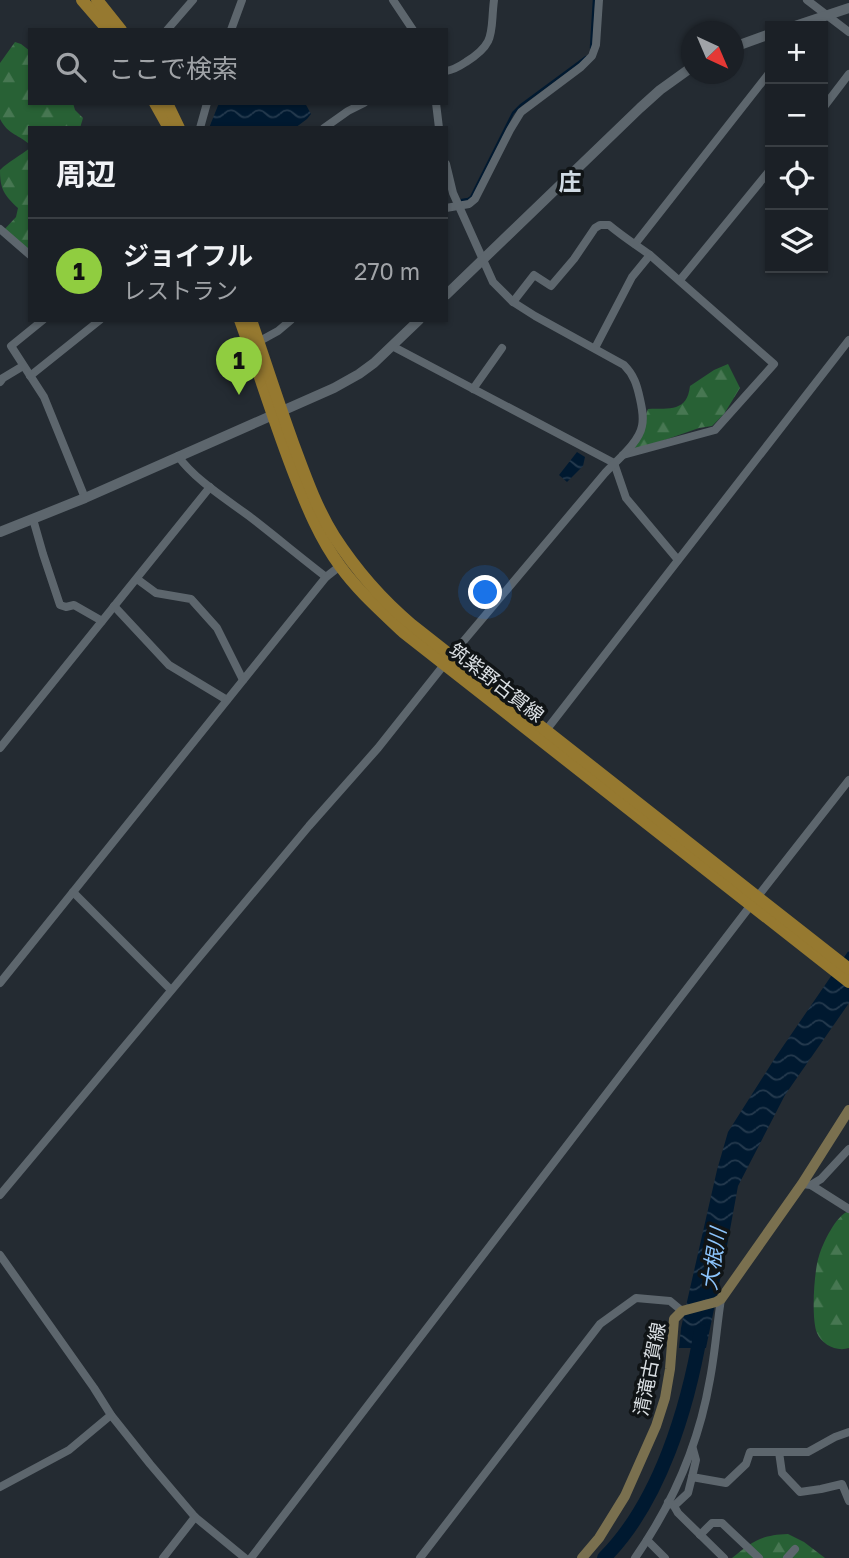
<!DOCTYPE html>
<html lang="ja">
<meta charset="utf-8">
<style>
body{margin:0;font-family:"Golos Text","Noto Sans JP",sans-serif;background:#282d32;color:#f1f3f6}
.controls{position:absolute;right:21px;top:21px;display:grid;overflow:hidden;border-radius:0px;box-shadow:0 2px 5px #0004}
.controls button{width:63px;height:63px;display:grid;place-items:center;padding:0;border:0;border-bottom:2px solid #393e43;background:#1b2026;color:#f1f3f6;font:35px sans-serif}
.compass{position:absolute;left:681px;top:21px;width:63px;height:63px;border-radius:50%;background:#1b2026;box-shadow:0 2px 5px #0004;rotate:136deg}
.you{position:absolute;left:486px;top:593px;width:24px;height:24px;margin:-18px;border:5px solid #fff;border-radius:50%;background:#1a73e8;box-shadow:0 0 0 10px #1a73e833}
.badge{display:grid;place-items:center;width:46px;height:46px;border-radius:50%;background:#90cd40;color:#111;font-size:23px;font-weight:700}
.pin{position:absolute;translate:-50% -58px;filter:drop-shadow(0 2px 4px #0008)}
.pin::after{content:'';position:absolute;top:37px;width:24px;height:21px;background:inherit;clip-path:polygon(0 0,100% 0,50% 100%)}
.list{margin:0;padding:0;list-style:none}
h2{display:flex;justify-content:space-between;align-items:center;height:91px;margin:0;padding:0 28px;font-size:30px}
h2 small{font-size:23px;font-weight:400;color:#a0a3a7}
.list li{display:grid;grid-template-columns:46px 1fr auto;gap:21px;align-items:center;box-sizing:border-box;height:105px;padding:0 28px;border-top:2px solid #393e43}
.list b{display:block;font-size:26px;white-space:nowrap}
.list p{margin:0;font-size:23px;white-space:nowrap;color:#a0a3a7}
.list em{font-size:23px;font-style:normal;color:#a0a3a7}
.icon{flex:none;width:38px;height:38px;fill:none;stroke:currentColor;stroke-width:2;stroke-linecap:round;stroke-linejoin:round}
.map{position:relative;flex:none;width:849px;height:1558px;overflow:hidden}
.search{position:absolute;background:#1b2026;box-shadow:0 2px 5px #0004;left:28px;top:28px;width:420px;height:77px;display:flex;align-items:center;gap:18px;box-sizing:border-box;padding:0 24px;border-radius:0px;color:#a0a3a7;font-size:26px}
.panel{position:absolute;background:#1b2026;box-shadow:0 2px 5px #0004;left:28px;top:126px;width:420px;height:196px;border-radius:0px}
.map>svg:first-child{display:block}
</style>
<div class="map">
<svg width="849" height="1558" viewBox="0 0 849 1558">
<defs>
<pattern id="forest-firs" width="22" height="20" patternUnits="userSpaceOnUse" patternTransform="scale(1.75)"><rect width="22" height="20" fill="#286135"/><path d="M5 1l3.5 6h-7zM16 11l3.5 6h-7z" fill="#477752"/></pattern>
<pattern id="water-waves" width="16" height="10" patternUnits="userSpaceOnUse" patternTransform="scale(1.75)"><rect width="16" height="10" fill="#001930"/><path d="M0 5q4-4 8 0t8 0" fill="none" stroke="#253a4e"/></pattern>
</defs>
<rect width="100%" height="100%" fill="#242b32"/>
<g fill="url(#forest-firs)">
<path d="M15,42L21,44L30,51V103H73L75,110L83,118L80,128H30V145C19,134 9,136 0,119V63Z"/>
<path d="M30,148V253L2,232L16,217L18,208C4,195 0,189 0,170C9,161 20,156 30,148Z"/>
<path d="M728,364L740,388L724,414L712,426L699,428L636,450L633,448L648,409C670,408 687,412 690,386L714,370Z"/>
<path d="M849,1211V1348C837,1352 822,1345 817,1333C811,1319 814,1270 819,1256C823,1243 836,1215 849,1211Z"/>
<path d="M788,1534L804,1542L825,1558H732C753,1541 761,1535 788,1534Z"/>
</g>
<g fill="url(#water-waves)">
<polygon points="219,103 305,103 311,114 307,119 295,128 209,128"/>
<polygon points="577,452 585,457 583,466 567,482 559,475"/>
<polygon points="849,950 849,1003 785,1095 738,1186 727,1246 706,1348 679,1348 681,1328 717,1170 728,1132 775,1058"/>
</g>
<g fill="none" stroke-linecap="round" stroke-linejoin="round">
<g stroke="#001930" stroke-width="2.5">
<polyline points="591,48 594,0"/>
<polyline points="462,200 468,199 471,197 513,113 521,105 586,57"/>
</g>
<path stroke="#001930" stroke-width="14" d="M604,1558C660,1502 688,1407 701,1331"/>
<g stroke="#5d666d" stroke-width="8">
<polyline points="393,0 413,30"/>
<polyline points="807,0 849,32"/>
<polyline points="167,30 193,0"/>
<polyline points="231,30 242,0"/>
<path d="M446,71C454,70 460,66 466,62C497,43 490,32 494,0"/>
<polyline points="436,103 439,128"/>
<polyline points="823,108 849,74"/>
<polyline points="200,128 207,103"/>
<polyline points="324,128 348,111 364,103"/>
<polyline points="446,208 469,204 475,199 510,130 521,112 581,67 592,56 596,45 599,0"/>
<polyline points="0,229 30,255"/>
<polyline points="635,244 770,72"/>
<polyline points="680,280 770,170"/>
<path d="M513,302L534,275L551,286L574,259L595,228L600,225H609C622,236 636,245 650,255L774,364L715,430L623,455"/>
<polyline points="43,320 11,346 44,397 85,498"/>
<polyline points="258,342 278,331 291,320"/>
<polyline points="392,346 614,463 626,498 678,560"/>
<polyline points="595,348 632,277 650,255"/>
<polyline points="30,376 100,320"/>
<polyline points="0,382 3,378 23,366"/>
<polyline points="473,389 502,348"/>
<path d="M178,456C194,479 226,499 249,516C275,536 300,557 326,577"/>
<polyline points="33,519 43,554 60,605 66,607 74,605 102,621"/>
<polyline points="137,579 156,593 191,599 217,628 243,680"/>
<polyline points="114,606 169,665 227,700"/>
<polyline points="544,733 849,340"/>
<polyline points="0,748 210,487"/>
<polyline points="73,892 171,990"/>
<polyline points="0,983 326,577 340,566"/>
<polyline points="802,1184 811,1185 849,1209"/>
<polyline points="811,1185 821,1179 849,1149"/>
<path d="M0,1195L309,826L378,748L451,656L605,473C616,461 639,443 642,426C644,417 642,408 640,399C637,385 634,375 624,365L535,316L513,302L493,282L453,193L446,164"/>
<polyline points="0,1255 94,1388 111,1415 150,1464 195,1517 245,1558"/>
<polyline points="779,1452 782,1473 800,1492 821,1489 842,1484 849,1501"/>
<polyline points="692,1477 696,1460 693,1449"/>
<polyline points="0,1487 69,1450 111,1415"/>
<polyline points="668,1502 674,1506 688,1493 692,1477 726,1483 746,1464 750,1452 808,1452 835,1437 849,1432"/>
<polyline points="674,1506 678,1513 724,1558"/>
<polyline points="700,1535 712,1523 722,1523 759,1558"/>
<polyline points="647,1540 665,1558"/>
<polyline points="163,1558 195,1517"/>
<polyline points="251,1558 751,905 849,780"/>
<polyline points="420,1558 600,1324 636,1298 670,1301 682,1311"/>
<path d="M635,1558C672,1505 699,1443 710,1379C715,1353 717,1325 721,1299"/>
<polyline points="787,1558 795,1549"/>
</g>
<g stroke="#5d666d" stroke-width="10">
<polyline points="795,26 849,8"/>
<polyline points="734,47 770,34"/>
<polyline points="446,295 640,108 660,90 692,67"/>
<polyline points="0,532 85,498 334,388 359,374 374,363 419,320"/>
</g>
<polyline stroke="#7a704f" stroke-width="10" points="582,1558 599,1538 625,1496 656,1426 665,1398 670,1369 674,1319 682,1311 716,1302 721,1299 802,1184 849,1110"/>
<g stroke="#967930" stroke-width="12">
<polyline points="82,0 108,30"/>
<polyline points="97,0 121,30"/>
<polyline points="155,103 169,128"/>
<polyline points="167,103 179,128"/>
<path d="M240,320C259,372 275,425 295,476C307,507 320,539 340,566C358,591 381,611 403,632L849,982"/>
<path d="M251,320C265,361 278,402 293,443C305,475 316,507 334,536C356,570 381,599 412,625L849,969"/>
</g>
</g>
<g text-anchor="middle" dominant-baseline="central" stroke-width="7" stroke-linejoin="round" paint-order="stroke">
<g font-size="19" fill="#dbe0e4" stroke="#101416">
<text transform="translate(497 682) rotate(38)">筑紫野古賀線</text>
<text transform="translate(649 1369) rotate(-79)">清滝古賀線</text>
</g>
<g font-size="21" font-style="italic" fill="#8cc4fc" stroke="#101416">
<text transform="translate(713 1259) rotate(-81)">大根川</text>
</g>
<g font-size="23" font-weight="bold" fill="#d1dbe4" stroke="#101416">
<text x="570" y="181">庄</text>
</g>
</g>
</svg>
<div class="controls">
<button>+</button>
<button>−</button>
<button><svg class="icon" aria-label="locate" viewBox="0 0 24 24"><circle cx="12" cy="12" r="6"/><path d="M12 2v4M12 18v4M2 12h4M18 12h4"/></svg></button>
<button><svg class="icon" aria-label="layers" viewBox="0 0 24 24"><path d="M12 4l9 5-9 5-9-5zM3 14l9 5 9-5"/></svg></button>
</div>
<svg class="compass" viewBox="-18 -18 36 36"><path d="M0-13l5 13h-10z" fill="#e53935"/><path d="M0 13l5-13h-10z" fill="#a0a3a7"/></svg>
<div class="you"></div>
<div class="pin badge" style="left:239px;top:395px">1</div>
<div class="search"><svg class="icon" aria-label="search" viewBox="0 0 24 24"><circle cx="10" cy="10" r="6"/><path d="M15 15l6 6"/></svg>ここで検索</div>
<section class="panel">
<h2>周辺<small></small></h2>
<ul class="list">
<li><span class="badge">1</span><div><b>ジョイフル</b><p>レストラン</p></div><em>270 m</em></li>
</ul>
</section>
</div>
